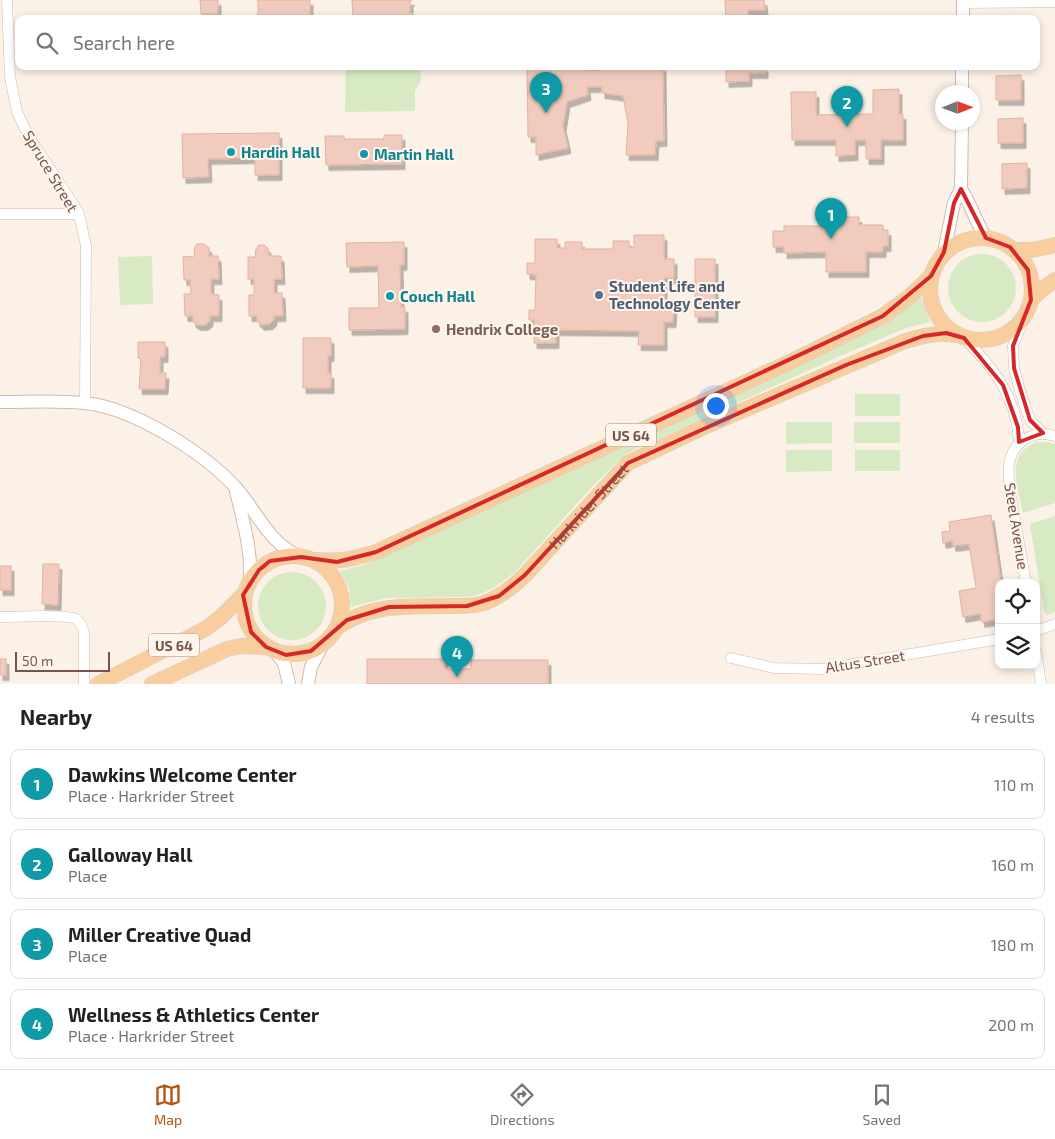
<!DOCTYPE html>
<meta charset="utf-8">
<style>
body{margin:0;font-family:"Exo 2",sans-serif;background:#f6f6f6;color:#202124}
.controls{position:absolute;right:15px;bottom:15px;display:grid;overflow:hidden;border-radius:10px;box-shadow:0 2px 8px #0003}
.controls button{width:45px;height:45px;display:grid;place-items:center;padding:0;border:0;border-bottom:1px solid #e0e0e0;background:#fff;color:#202124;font:25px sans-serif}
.compass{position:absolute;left:935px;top:85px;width:45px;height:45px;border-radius:50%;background:#fff;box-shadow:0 2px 8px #0003;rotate:89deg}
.scale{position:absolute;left:15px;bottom:12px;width:95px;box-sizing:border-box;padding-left:5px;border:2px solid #75554b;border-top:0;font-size:14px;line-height:18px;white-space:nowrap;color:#75554b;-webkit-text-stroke:4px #fff5ec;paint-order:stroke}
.you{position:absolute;left:715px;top:405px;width:18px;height:18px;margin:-12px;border:4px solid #fff;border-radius:50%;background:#1a73e8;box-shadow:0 0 0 8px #1a73e833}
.badge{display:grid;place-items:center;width:32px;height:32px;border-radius:50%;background:#b45309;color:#fff;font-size:16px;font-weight:700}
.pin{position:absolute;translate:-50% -41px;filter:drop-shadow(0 1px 2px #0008)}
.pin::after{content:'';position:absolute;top:26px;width:18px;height:15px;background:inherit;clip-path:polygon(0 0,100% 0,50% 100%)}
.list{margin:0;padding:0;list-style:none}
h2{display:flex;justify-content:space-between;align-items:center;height:65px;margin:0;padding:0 20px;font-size:21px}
h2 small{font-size:16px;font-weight:400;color:#757577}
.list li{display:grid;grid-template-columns:32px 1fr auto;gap:15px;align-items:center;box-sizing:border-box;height:70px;margin:0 10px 10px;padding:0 10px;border:1px solid #e0e0e0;border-radius:10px}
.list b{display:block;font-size:19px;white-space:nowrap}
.list p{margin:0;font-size:16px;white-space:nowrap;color:#757577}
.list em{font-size:16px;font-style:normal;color:#757577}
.icon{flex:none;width:28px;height:28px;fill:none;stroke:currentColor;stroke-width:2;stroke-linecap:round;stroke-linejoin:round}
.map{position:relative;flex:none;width:1055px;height:684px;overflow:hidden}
.search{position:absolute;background:#fff;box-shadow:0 2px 8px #0003;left:15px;right:15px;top:15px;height:55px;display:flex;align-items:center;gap:12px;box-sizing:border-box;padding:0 18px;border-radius:10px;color:#757577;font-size:19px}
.sheet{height:385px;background:#fff}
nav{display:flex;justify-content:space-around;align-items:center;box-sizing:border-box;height:70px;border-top:1px solid #e0e0e0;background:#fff;font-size:14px;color:#757577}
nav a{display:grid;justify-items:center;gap:2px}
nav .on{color:#b45309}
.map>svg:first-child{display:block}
</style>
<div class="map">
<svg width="1055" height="684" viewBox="0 0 1055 684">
<defs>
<filter id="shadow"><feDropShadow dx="3" dy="5.5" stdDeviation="0" flood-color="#0004"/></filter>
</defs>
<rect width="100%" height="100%" fill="#fcf1e6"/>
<g fill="#d7eac4">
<polygon points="346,66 420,66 421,80 415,91 415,111 345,112"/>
<circle cx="982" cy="288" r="34"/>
<polygon points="152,256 153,304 120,305 118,257"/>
<path d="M921,297L930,322L906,328L836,358L628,453L618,461L591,488L515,572L495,587L481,594L468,597L386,598L351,607L349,588L340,571L364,565L844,343C872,330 897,316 921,297Z"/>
<rect x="855" y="394" width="45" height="22"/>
<polygon points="786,422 832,422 832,443 786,444"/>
<rect x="854" y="422" width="46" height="21"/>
<path d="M1037,442H1047L1055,444V503L1023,513C1018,487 1004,454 1037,442Z"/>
<polygon points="786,450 832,450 832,471 786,472"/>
<rect x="855" y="450" width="45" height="21"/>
<polygon points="1055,516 1055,612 1047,615 1044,611 1030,524"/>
<circle cx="292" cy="606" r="34"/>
</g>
<g fill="#f1ccbe" stroke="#e4b19e" filter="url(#shadow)">
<polygon points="200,0 218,0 218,14 201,14"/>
<rect x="258" y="0" width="52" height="19"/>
<polygon points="352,0 412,0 410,1 410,13 412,13 412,19 353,19"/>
<polygon points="725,0 764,0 765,10 748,10 748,19 726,19"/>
<polygon points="527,66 587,66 587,71 601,70 601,66 663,66 664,141 656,141 655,155 626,155 628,124 623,96 602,93 602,87 587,87 588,95 567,102 563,126 568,148 536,155 536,137 528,137"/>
<polygon points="726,66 765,66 765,73 749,73 749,81 726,82"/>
<polygon points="1021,75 1021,100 996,100 996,76"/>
<polygon points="899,89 899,114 903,114 903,140 881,140 881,159 866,159 866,140 855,140 855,155 836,156 836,140 792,140 791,92 816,92 816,115 873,114 873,90"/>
<polygon points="1023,118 1023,143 998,143 998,119"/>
<polygon points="279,133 279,175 255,175 255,158 208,159 209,177 183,178 182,134"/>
<polygon points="384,135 402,135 402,164 326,165 325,136 344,136 344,139 384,139"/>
<polygon points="1027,163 1027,188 1002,189 1002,164"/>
<polygon points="834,217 859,217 859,225 883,225 883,230 888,230 888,246 883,246 883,252 866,252 866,272 826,272 826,252 784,253 784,247 773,247 773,231 784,231 784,226 834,226"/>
<polygon points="634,235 664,235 664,259 674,259 674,278 664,278 664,305 674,305 673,322 664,322 664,345 638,345 639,331 556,330 556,343 534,343 534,320 529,320 529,310 535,310 536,275 527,274 527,263 535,263 535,239 557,239 557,248 565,248 565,242 582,242 582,249 613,249 613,241 629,241 629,247 634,248"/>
<polygon points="404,242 404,265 400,265 401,307 405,307 405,329 349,330 349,308 379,308 378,266 347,267 346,243"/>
<polygon points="197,244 204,244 209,248 209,256 218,256 219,279 211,279 211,294 219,295 219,316 210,316 210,321 205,325 198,325 193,322 193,316 185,316 184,294 191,294 190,280 184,280 183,257 195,256 194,249"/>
<polygon points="259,245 264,245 268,248 269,256 281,256 282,279 274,279 274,293 282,293 283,316 274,316 274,320 270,324 262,325 257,321 257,316 249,316 249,295 254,295 254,279 248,279 248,257 255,257 256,249"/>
<rect x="695" y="259" width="20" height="58"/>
<polygon points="303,338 331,338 331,356 328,356 328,373 331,373 331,388 303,388"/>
<polygon points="138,342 165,342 165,357 160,357 160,373 166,373 165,389 139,389 141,359 138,358"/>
<polygon points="991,515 1001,583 999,583 999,619 982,622 980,614 963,617 959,591 976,588 969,544 953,546 952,541 943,543 942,532 950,531 949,522"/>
<polygon points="43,564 59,564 58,605 42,604"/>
<rect x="0" y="566" width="11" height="24"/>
<rect x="0" y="659" width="6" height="16"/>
<polygon points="367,659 445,659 445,669 471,669 471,660 548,660 548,684 367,684"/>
</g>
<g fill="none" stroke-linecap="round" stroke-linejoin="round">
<g stroke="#d0baaf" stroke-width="11">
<g id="minor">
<polyline points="7,0 10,77 17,112 29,137 66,193 79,214 86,246 85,403"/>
<polyline points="963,3 1055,2"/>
<polyline points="0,214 79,214"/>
<polyline points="1026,313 1013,346 1014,368 1020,391 1030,420 1043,433"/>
<path d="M964,338C994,368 1017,398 1019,442"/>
<path d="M1026,583C1022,560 1018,537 1014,514C1011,498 1007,480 1009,464C1013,441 1034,429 1055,436"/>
<path d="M0,617C14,617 68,614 76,619C81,623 83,628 84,633V684"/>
<polyline points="1036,631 1055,624"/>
<polyline points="1036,651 1041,684"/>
<polyline points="731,658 774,668 823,669 999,639"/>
</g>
</g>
<g stroke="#d0baaf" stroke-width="14">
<g id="tertiary">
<polyline points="963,0 963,19"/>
<polyline points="962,92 962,66"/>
<path d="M961,189C971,205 976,222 986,238"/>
<polyline points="944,252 954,203 961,189 962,122"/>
<path d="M0,402C28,402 56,400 84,403C132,407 205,453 237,489C257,512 270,545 301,557"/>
<path d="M236,491C243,521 252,550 250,581"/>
<polyline points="276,653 284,663 289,684"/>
<polyline points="308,684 311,667 323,644"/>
</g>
</g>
<g stroke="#d8cfcd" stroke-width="16">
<g id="primary">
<circle cx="981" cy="289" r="51"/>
<polyline points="1014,250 1032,250 1055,245"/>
<polyline points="1031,300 1040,291 1055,280"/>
<circle cx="293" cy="605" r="49"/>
<path d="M316,560C339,562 354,559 376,552L792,361L883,316L909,297L931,276"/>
<path id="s1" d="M338,627C372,603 406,607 446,606C458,606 472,607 484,603C500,597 513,587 525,575L628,463L704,427L903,342C921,336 937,332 956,335"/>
<polyline points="98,684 205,629 220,618 243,595"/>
<polyline points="152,684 227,649 241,646 266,647"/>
</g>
</g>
<use href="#minor" stroke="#fff" stroke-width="10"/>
<use href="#tertiary" stroke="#fff" stroke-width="12"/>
<use href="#primary" stroke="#f9ce9f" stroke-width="15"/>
</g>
<path fill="none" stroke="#d62828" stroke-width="4" stroke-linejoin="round" d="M961,189L986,238L1010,247L1028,270L1031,300L1013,346L1014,368L1030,420L1043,433L1019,442L1018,427L1003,385L964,338L946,333L923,336L846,365L628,463L525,575L499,596L467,606L389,607L347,620L311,651L286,655L266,647L251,632L243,595L259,570L270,561L301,557L337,562L376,552L883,316L931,276L944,252L954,203Z"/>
<g fill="#0f9aa8" stroke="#fff5ec" stroke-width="2">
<circle cx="231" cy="152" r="5"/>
<circle cx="364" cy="154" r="5"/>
<circle cx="390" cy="296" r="5"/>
</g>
<circle fill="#5c6f8a" stroke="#fff5ec" stroke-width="2" cx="599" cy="295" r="5"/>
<circle fill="#8d6e63" stroke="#fff5ec" stroke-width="2" cx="436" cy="329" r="5"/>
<g text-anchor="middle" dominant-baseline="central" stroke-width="4" stroke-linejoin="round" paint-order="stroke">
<g fill="#fff5ec" stroke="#9e857b" stroke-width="1">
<rect x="606" y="423.5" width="50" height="23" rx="4"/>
<rect x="149" y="633.5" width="50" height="23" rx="4"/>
</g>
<g font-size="14" font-weight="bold" fill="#75554b">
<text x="631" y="435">US 64</text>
<text x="174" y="645">US 64</text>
</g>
<g font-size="15" font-weight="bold" fill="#0d838f" stroke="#fff5ec" text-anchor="start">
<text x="241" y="152">Hardin Hall</text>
<text x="374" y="154">Martin Hall</text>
<text x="400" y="296">Couch Hall</text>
</g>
<g font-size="15" fill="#75554b" stroke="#fff5ec">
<text transform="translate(51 171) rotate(59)">Spruce Street</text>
<text stroke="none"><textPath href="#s1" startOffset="294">Harkrider Street</textPath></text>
<text transform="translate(1017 526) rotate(81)">Steel Avenue</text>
<text transform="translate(865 661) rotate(-9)">Altus Street</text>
</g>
<g font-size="15" font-weight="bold" fill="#4e5e75" stroke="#fff5ec" text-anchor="start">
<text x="609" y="286">Student Life and<tspan x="609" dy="17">Technology Center</tspan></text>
</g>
<g font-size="15" font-weight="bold" fill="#785e54" stroke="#fff5ec" text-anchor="start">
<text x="446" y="329">Hendrix College</text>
</g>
</g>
</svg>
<div class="controls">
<button><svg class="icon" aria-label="locate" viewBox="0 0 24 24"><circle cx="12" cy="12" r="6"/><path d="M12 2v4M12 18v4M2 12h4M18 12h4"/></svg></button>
<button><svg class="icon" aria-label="layers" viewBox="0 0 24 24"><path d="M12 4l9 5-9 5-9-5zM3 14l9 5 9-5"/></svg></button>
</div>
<svg class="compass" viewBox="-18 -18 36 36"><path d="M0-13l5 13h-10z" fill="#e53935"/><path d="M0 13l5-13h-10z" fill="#757577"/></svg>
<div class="scale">50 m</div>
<div class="you"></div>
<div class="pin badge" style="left:831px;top:239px;background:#0f9aa8">1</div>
<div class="pin badge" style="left:847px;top:127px;background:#0f9aa8">2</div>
<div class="pin badge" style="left:546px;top:113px;background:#0f9aa8">3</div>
<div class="pin badge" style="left:457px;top:677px;background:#0f9aa8">4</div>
<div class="search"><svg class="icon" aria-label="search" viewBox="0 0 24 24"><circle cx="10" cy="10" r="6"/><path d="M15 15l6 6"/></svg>Search here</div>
</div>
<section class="sheet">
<h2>Nearby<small>4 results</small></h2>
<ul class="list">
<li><span class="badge" style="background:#0f9aa8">1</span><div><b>Dawkins Welcome Center</b><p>Place · Harkrider Street</p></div><em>110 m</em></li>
<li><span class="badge" style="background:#0f9aa8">2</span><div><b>Galloway Hall</b><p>Place</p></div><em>160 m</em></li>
<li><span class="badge" style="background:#0f9aa8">3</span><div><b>Miller Creative Quad</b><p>Place</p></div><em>180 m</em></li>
<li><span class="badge" style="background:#0f9aa8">4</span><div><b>Wellness &amp; Athletics Center</b><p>Place · Harkrider Street</p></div><em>200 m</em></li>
</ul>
</section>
<nav>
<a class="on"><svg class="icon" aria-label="map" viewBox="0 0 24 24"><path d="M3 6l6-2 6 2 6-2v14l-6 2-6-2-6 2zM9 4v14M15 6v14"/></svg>Map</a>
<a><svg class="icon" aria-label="directions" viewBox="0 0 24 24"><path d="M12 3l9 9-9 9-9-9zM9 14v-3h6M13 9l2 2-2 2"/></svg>Directions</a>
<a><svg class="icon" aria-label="saved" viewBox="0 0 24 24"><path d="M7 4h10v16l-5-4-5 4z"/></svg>Saved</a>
</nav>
